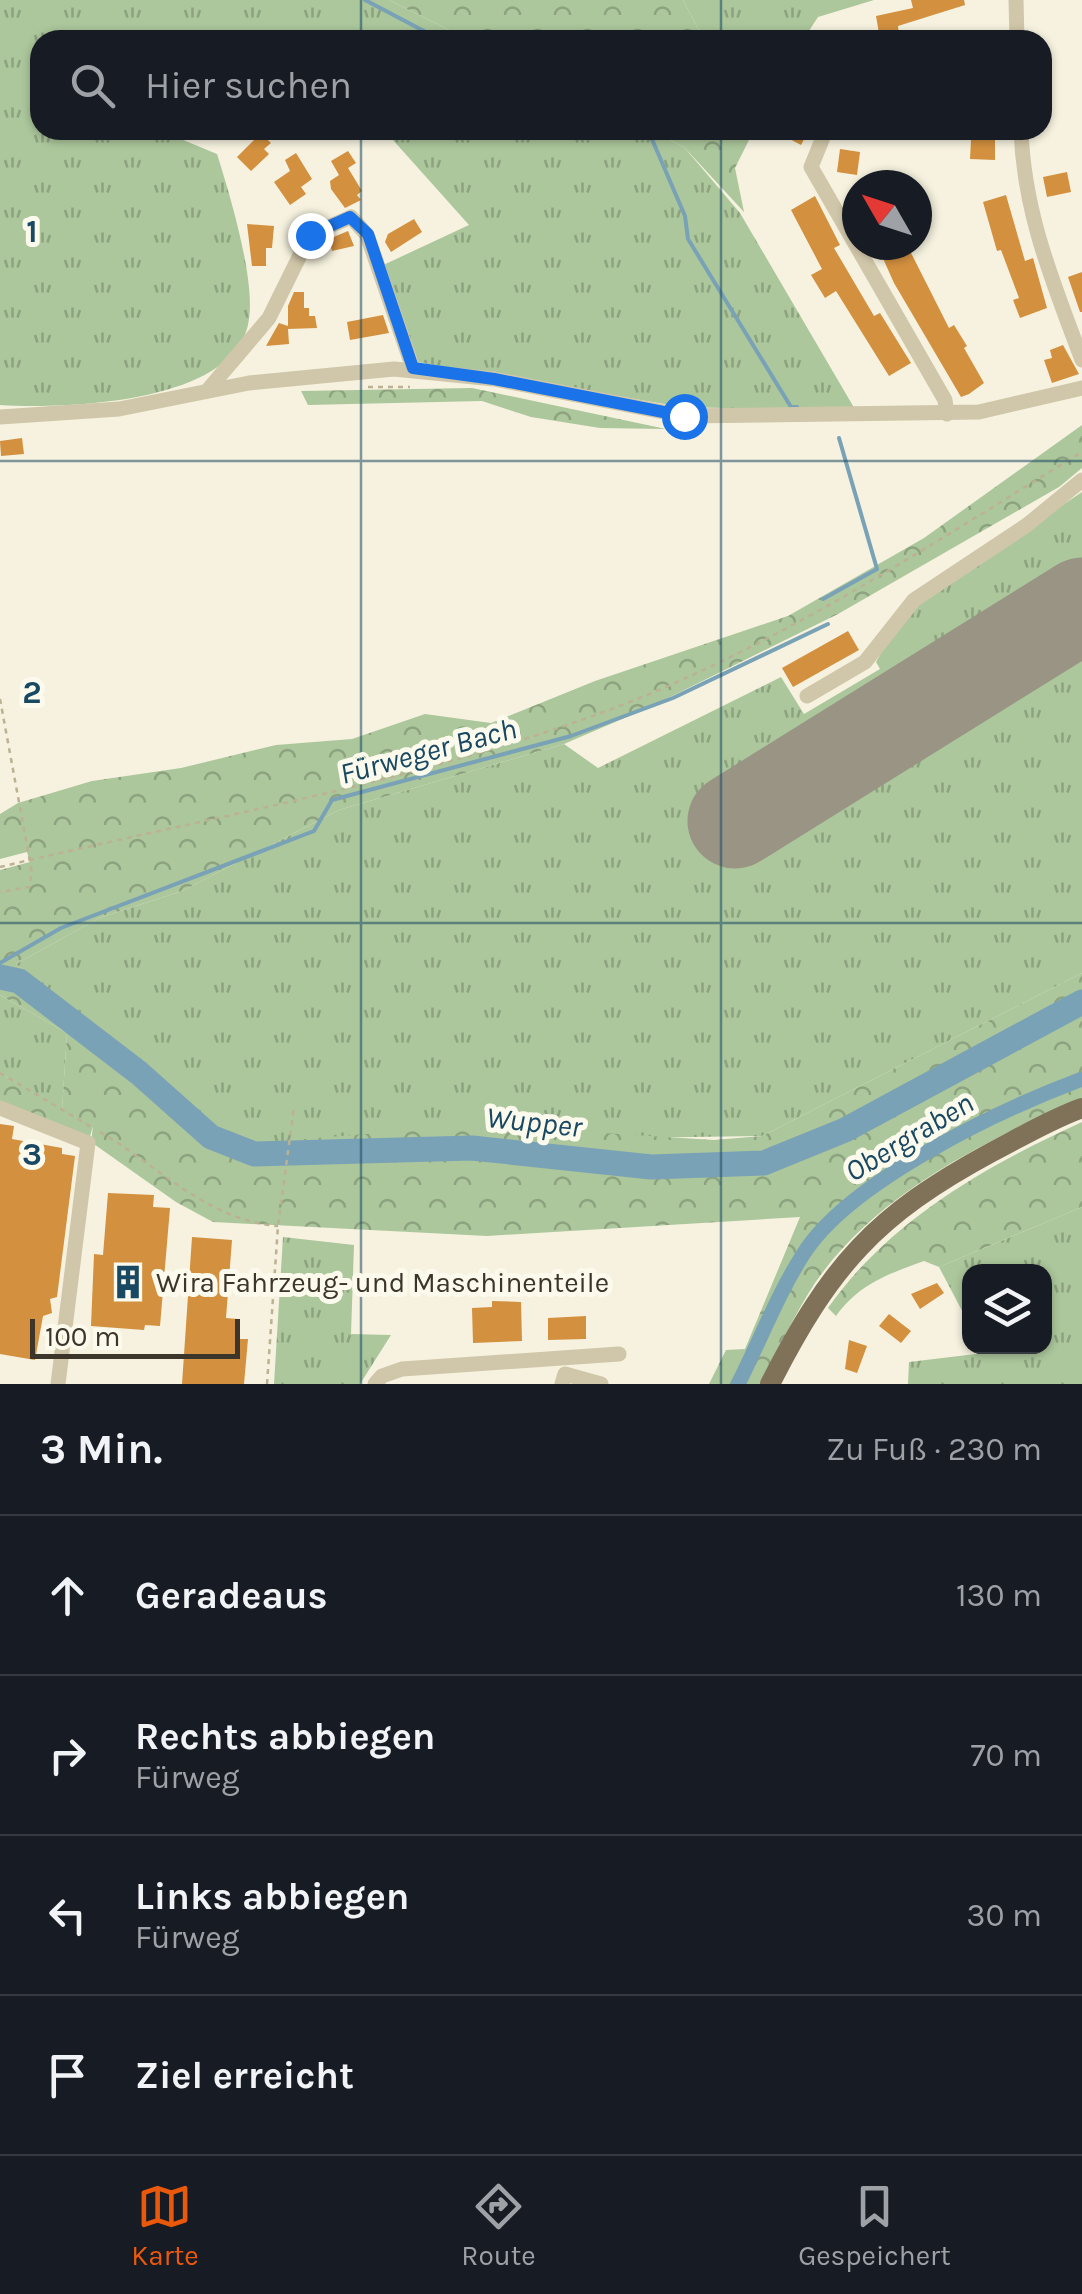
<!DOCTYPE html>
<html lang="de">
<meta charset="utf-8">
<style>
body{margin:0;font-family:Karla,sans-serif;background:#20242c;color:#f1f3f6}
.controls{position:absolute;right:30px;bottom:30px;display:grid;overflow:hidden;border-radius:20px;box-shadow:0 2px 8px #0004}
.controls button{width:90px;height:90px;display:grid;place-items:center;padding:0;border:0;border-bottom:2px solid #363941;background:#171b24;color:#f1f3f6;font:50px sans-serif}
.compass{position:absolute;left:842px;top:170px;width:90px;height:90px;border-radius:50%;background:#171b24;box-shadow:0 2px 8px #0004;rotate:309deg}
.scale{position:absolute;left:30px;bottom:25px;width:210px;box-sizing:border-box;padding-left:10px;border:5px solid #3c3529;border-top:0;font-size:28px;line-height:35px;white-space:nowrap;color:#3c3529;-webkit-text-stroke:8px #fcfaec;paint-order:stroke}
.stop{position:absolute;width:30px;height:30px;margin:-22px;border:8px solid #1a73e8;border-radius:50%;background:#fff}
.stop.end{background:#1a73e8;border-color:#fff;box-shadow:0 2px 10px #0008}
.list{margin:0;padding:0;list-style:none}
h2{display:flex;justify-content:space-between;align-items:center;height:130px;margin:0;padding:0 40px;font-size:42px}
h2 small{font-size:32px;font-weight:400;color:#9ea1a6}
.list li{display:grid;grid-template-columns:65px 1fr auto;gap:30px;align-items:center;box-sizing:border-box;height:160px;padding:0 40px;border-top:2px solid #363941}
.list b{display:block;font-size:38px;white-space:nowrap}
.list p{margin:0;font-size:32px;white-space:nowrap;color:#9ea1a6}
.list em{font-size:32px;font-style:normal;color:#9ea1a6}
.icon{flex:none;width:55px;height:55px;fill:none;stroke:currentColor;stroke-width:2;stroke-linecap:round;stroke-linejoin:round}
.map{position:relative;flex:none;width:1082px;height:1384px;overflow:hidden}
.search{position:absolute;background:#171b24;box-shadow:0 2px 8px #0004;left:30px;right:30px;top:30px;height:110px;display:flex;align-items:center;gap:25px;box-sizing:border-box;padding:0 35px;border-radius:30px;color:#9ea1a6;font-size:38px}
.sheet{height:770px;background:#171b24}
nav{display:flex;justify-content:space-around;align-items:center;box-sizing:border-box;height:140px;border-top:2px solid #363941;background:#171b24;font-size:28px;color:#9ea1a6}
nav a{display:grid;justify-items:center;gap:5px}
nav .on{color:#ea580c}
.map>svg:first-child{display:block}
</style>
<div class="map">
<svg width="1082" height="1384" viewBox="0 0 1082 1384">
<defs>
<pattern id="grass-tufts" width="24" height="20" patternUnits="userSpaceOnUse" patternTransform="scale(2.5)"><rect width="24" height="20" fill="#acc79c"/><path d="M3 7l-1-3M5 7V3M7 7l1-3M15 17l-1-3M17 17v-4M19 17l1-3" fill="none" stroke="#8da27f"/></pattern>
<pattern id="forest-crowns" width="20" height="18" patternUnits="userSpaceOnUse" patternTransform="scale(2.5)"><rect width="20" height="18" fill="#acc79c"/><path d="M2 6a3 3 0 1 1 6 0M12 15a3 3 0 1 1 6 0" fill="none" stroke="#8da27f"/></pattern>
</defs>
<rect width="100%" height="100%" fill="#f6f2df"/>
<g fill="url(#grass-tufts)">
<path d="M0,0H389L469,40H40V130H159L217,154C230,195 255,278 249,319C239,404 64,409 0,405Z"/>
<polygon points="683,0 874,0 818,17 803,40 704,40"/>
<polygon points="384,130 650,130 684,147 740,213 856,411 682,407 417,362 379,267 469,225"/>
<polygon points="1082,492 1082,973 762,1136 255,1143 218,1127 16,964 99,918 182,891 339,810 564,744 598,768 781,677 804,714 880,669 876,662 899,622 920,601"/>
<polygon points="0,995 67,1033 62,1110 0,1073"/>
<polygon points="1082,1207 1082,1384 908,1384 909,1362 984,1353 982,1347 1044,1346 1044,1272 970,1272 969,1324 939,1267"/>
<polygon points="283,1237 354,1245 351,1334 391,1335 360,1384 274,1384"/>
</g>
<g fill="url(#forest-crowns)">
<polygon points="389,0 683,0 704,40 469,40"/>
<polygon points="650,130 754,130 735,168 744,212 684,147"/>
<polygon points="472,388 666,429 600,428 531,417 482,401 308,405 301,391"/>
<path d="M1082,425V468L1059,487L838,614L650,707L564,744L339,810L182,891L99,918L16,964L217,1127L256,1143L476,1125L714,1140L762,1136L1082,973V1099C984,1141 877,1193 815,1283C794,1315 778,1351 760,1384H709L726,1350L745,1349L800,1217L487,1236L213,1222L176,1202L91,1142L93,1126L88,1143L0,1108V1073L62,1109L67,1033L0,995V870L30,862L27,852L0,859V814L18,803L92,781L181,768L276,745L352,739L425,714L491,723L595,681L788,616L924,538Z"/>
<path d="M1082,1122V1207L939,1267L924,1261C888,1274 859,1284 836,1316L828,1308C890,1220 986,1166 1082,1122Z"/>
</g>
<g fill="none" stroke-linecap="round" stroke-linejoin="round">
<g stroke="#7aa2b6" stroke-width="4">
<polyline points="365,0 441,40"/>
<polyline points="648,130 685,216 688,239 791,407 797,407"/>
<polyline points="823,599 877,569 839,438"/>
<polyline points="0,963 61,928 314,831 332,800 571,736 673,698 828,624"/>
</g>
<path stroke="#7aa2b6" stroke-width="15" d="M738,1384C760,1341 778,1293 804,1253C851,1180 1002,1109 1082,1079"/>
<polyline stroke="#7aa2b6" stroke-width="25" points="0,977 19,981 139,1073 211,1137 254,1154 472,1148 651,1167 764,1163 845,1130 1082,1002"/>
<polyline stroke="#999484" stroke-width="95" points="735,821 1082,605"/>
</g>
<g fill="#d3903f">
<polygon points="911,0 964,0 965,5 898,26 899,35 880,39 876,16 913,8"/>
<polygon points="773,130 809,130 801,145"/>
<polygon points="261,133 271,143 264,149 269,154 251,171 237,157"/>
<polygon points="971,140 995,140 995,160 970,159"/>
<polygon points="840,149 860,152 857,175 837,172"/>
<polygon points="348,151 356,163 348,168 362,191 357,195 361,200 345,208 331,189 330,181 339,175 331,161"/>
<polygon points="296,153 312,179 301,187 306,194 290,205 274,182 290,171 285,160"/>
<polygon points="1067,172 1071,192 1047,197 1043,177"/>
<polygon points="1006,195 1025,261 1033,258 1047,308 1020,318 1013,300 1019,298 1001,250 997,251 983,202"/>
<polygon points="815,196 840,245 834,248 874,316 880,313 911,363 889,376 836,291 825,298 811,275 822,269 791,210"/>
<polygon points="414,219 422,232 391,252 385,242 388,234"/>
<polygon points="247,224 274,226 272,248 266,248 266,266 252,266"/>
<polygon points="348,231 354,246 332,251 329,239"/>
<polygon points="897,245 907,245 949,328 954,325 967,346 964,348 984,383 969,394 961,397 894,283 881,254"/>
<polygon points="1082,272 1082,312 1080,312 1068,277"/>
<polygon points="294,292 304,292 304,308 309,308 309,316 315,316 317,328 288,329 289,344 266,346 279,323 288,326 288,306"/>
<polygon points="383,315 389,333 350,340 347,322"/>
<polygon points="1063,345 1079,374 1052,383 1044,360 1052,358 1050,350"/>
<polygon points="22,438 24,454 1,456 0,441"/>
<polygon points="848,631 859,650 793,687 782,668"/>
<polygon points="0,1124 14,1126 12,1139 62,1148 62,1154 75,1156 57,1297 50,1299 52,1313 43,1316 35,1360 0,1354"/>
<polygon points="108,1193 154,1195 153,1207 170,1208 160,1326 145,1325 144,1330 91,1326 94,1254 103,1255"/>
<polygon points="192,1237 232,1240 226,1318 238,1319 237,1339 248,1339 244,1384 182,1384"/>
<polygon points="937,1283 944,1293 920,1309 911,1294"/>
<polygon points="492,1301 521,1302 522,1341 473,1343 472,1308 492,1307"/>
<polygon points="889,1314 911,1331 901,1343 879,1326"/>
<polygon points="586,1316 586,1339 548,1340 548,1318"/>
<polygon points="849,1340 867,1346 857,1373 845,1369"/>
</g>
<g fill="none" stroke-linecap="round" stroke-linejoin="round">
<g stroke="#bcb193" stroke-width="2.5" stroke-dasharray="5 5" stroke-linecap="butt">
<polyline points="368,387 410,387"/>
<polyline points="0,699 32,873 29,887 0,892"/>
<path d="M0,867C205,818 419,782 617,707C783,643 931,544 1082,452"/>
<polyline points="0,1073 93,1128"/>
<path d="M100,1132C160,1167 207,1220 278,1226"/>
<polyline points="267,1384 278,1226 294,1107"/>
</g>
<g stroke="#d0c6a9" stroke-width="15">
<polyline points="1016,0 1017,40"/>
<polyline points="826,130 811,167 945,400 947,414"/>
<path d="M1021,130C1024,214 1053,282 1082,360"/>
<polyline points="207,391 269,318 310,235 351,217 367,235 413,368"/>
<polyline points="0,417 119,409 249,383 394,369 494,379 684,416 979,412 1082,388"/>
<polyline points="807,696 865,662 914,600 1027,525 1082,480"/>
<polyline points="0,1108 88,1143 58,1384"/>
<polyline points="375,1384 382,1376 402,1369 619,1354"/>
<polyline points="562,1384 565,1374 601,1384"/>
</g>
<path stroke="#807259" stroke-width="20" d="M770,1384C830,1266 875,1215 992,1152C1021,1137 1051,1119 1082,1108"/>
</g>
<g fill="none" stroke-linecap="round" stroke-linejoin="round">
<polyline stroke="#1a73e8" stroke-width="12" points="310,235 350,217 368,234 413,368 494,379 684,416"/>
</g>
<path fill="none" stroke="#194863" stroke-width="2.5" stroke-opacity="0.55" d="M361,0V40M721,0V40M361,130V1384M721,130V1384M0,461H1082M0,923H1082"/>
<defs>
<g id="building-bare" transform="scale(2.7)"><path d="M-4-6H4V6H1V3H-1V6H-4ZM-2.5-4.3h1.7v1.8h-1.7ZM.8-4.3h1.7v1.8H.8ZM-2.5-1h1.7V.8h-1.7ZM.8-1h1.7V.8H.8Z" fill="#194863" stroke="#fcfaec" stroke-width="2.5" paint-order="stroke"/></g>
</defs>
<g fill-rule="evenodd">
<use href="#building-bare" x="128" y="1282"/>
</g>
<g text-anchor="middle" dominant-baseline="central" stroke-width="10" stroke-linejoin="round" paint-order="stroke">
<g font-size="28" fill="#3c3529" stroke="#fcfaec" text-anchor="start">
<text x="156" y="1282">Wira Fahrzeug- und Maschinenteile</text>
</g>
<g font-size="30" font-style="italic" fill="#194863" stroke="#fcfaec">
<text transform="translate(428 751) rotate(-15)">Fürweger Bach</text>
<text transform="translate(534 1122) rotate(6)">Wupper</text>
<text transform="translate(909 1137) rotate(-31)">Obergraben</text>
</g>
</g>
<g font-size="32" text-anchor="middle" font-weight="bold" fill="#194863" stroke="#fcfaec" stroke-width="10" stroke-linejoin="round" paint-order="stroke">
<text x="32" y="242">1</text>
<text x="32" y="703">2</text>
<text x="32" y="1165">3</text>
</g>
</svg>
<div class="controls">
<button><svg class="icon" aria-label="layers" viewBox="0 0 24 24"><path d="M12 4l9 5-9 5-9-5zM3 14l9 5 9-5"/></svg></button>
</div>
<svg class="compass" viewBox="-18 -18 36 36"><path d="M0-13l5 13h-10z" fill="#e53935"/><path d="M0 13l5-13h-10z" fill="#9ea1a6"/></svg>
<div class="scale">100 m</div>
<div class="stop" style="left:684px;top:416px"></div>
<div class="stop end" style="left:310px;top:235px"></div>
<div class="search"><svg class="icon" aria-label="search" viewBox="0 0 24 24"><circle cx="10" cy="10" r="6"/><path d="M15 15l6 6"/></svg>Hier suchen</div>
</div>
<section class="sheet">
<h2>3 Min.<small>Zu Fuß · 230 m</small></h2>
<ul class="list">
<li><svg class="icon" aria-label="ahead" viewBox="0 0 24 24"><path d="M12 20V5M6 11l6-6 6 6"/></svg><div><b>Geradeaus</b></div><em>130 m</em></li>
<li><svg class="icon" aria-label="right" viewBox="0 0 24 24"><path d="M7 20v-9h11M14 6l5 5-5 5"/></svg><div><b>Rechts abbiegen</b><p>Fürweg</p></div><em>70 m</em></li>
<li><svg class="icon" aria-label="left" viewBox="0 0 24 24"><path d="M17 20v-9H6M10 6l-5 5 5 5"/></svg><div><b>Links abbiegen</b><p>Fürweg</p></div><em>30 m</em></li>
<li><svg class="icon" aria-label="arrive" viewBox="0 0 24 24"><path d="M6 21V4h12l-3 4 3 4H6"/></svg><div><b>Ziel erreicht</b></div></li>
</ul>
</section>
<nav>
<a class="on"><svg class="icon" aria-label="map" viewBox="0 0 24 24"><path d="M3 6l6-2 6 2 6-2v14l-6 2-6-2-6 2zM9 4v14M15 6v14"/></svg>Karte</a>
<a><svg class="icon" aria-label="directions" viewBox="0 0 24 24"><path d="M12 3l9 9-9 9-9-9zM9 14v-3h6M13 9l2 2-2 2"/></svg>Route</a>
<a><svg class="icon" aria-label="saved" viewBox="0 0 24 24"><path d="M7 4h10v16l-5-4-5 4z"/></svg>Gespeichert</a>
</nav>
